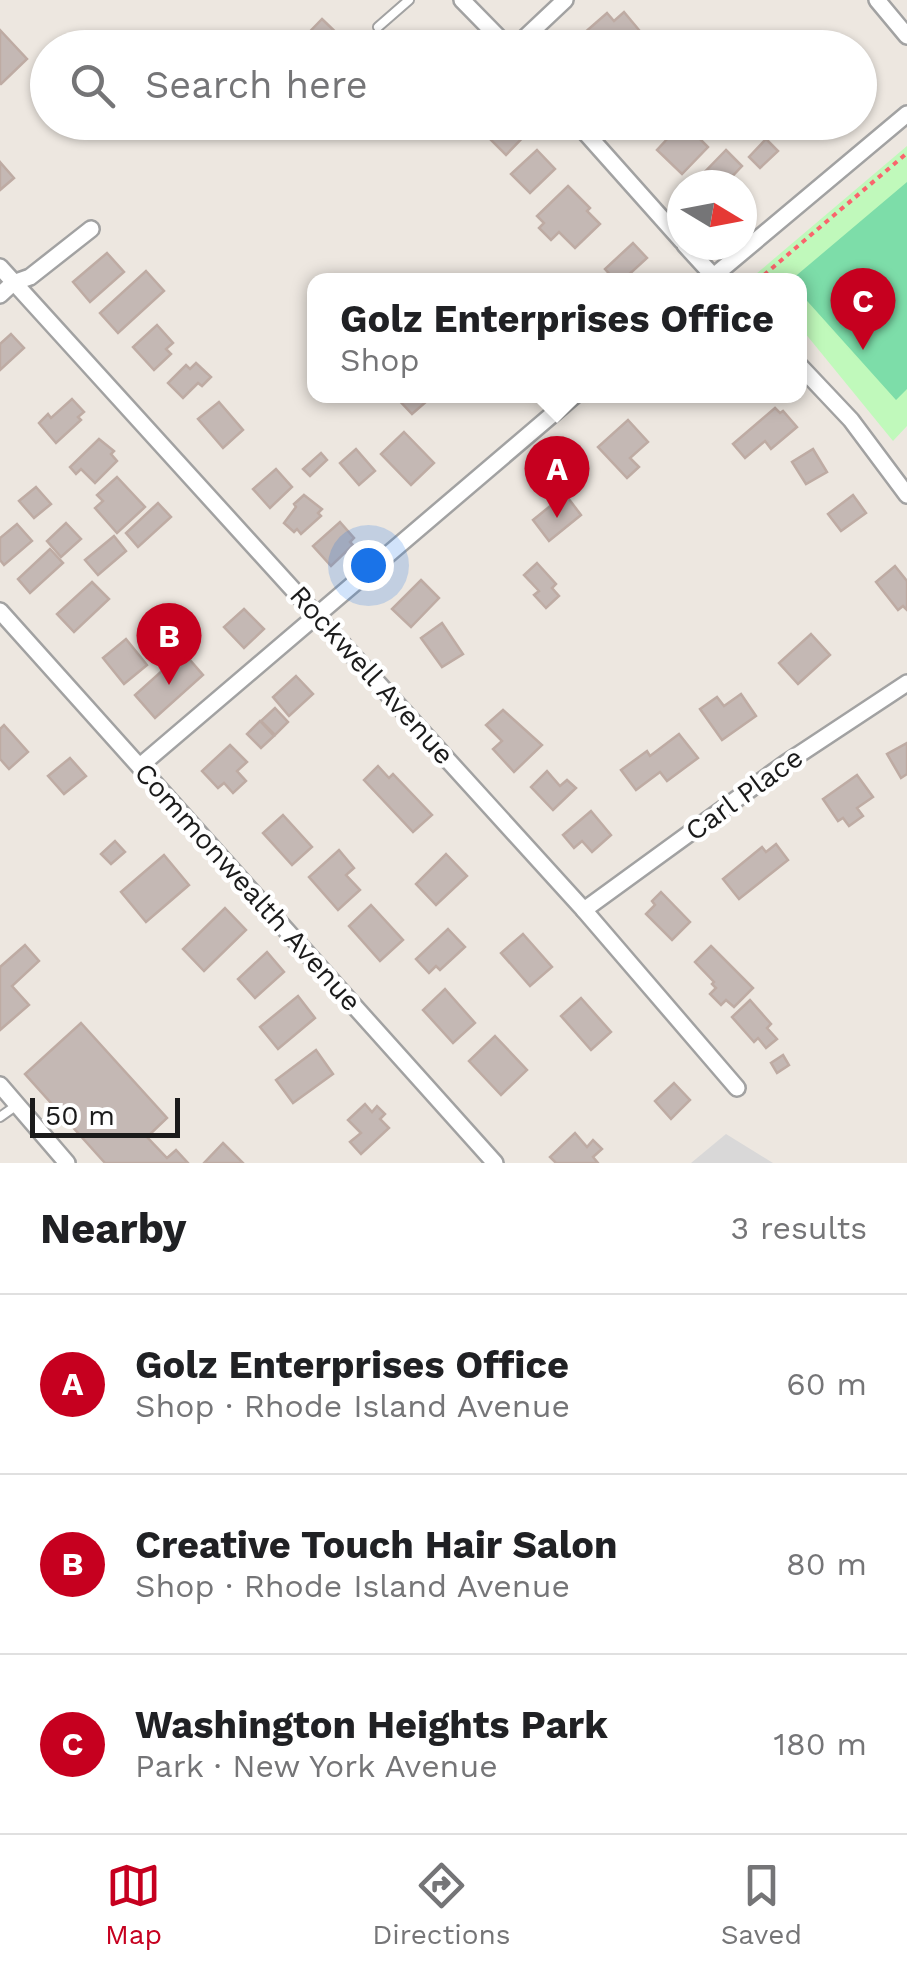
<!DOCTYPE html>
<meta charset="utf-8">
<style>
body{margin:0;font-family:"Work Sans",sans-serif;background:#f2f2f2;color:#202124}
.compass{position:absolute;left:667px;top:170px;width:90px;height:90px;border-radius:50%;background:#fff;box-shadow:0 2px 8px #0004;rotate:100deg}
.scale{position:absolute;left:30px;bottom:25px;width:150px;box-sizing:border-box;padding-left:10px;border:5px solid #1b1b1b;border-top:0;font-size:28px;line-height:35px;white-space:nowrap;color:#1b1b1b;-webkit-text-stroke:8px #fff;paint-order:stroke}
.you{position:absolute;left:368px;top:565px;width:35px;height:35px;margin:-25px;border:8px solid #fff;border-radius:50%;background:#1a73e8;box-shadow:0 0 0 15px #1a73e833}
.badge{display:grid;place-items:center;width:65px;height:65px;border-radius:50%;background:#c6001f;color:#fff;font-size:32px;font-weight:700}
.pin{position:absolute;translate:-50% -82px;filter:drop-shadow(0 2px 5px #0008)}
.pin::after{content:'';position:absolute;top:52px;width:35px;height:30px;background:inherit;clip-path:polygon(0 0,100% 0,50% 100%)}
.popup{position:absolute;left:307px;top:273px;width:500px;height:130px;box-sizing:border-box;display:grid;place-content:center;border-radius:20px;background:#fff;filter:drop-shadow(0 2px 8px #0005);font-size:32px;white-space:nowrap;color:#757577}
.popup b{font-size:38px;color:#202124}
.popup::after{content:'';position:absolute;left:50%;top:100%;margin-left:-20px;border:20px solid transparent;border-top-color:#fff}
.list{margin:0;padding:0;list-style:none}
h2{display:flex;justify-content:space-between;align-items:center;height:130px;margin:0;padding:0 40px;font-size:42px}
h2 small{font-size:32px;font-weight:400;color:#757577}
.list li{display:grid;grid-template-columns:65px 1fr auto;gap:30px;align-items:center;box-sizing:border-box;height:180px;padding:0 40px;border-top:2px solid #e0e0e0}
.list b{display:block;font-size:38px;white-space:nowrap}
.list p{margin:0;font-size:32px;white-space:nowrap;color:#757577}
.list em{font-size:32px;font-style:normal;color:#757577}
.icon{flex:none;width:55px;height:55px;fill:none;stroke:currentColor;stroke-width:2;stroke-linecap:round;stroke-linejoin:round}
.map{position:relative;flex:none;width:907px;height:1163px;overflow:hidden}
.search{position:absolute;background:#fff;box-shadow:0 2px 8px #0004;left:30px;right:30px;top:30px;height:110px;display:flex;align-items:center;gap:25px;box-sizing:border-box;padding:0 35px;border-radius:55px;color:#757577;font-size:38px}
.sheet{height:670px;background:#fff}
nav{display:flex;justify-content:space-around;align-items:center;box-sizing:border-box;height:140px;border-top:2px solid #e0e0e0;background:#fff;font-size:28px;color:#757577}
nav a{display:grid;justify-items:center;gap:5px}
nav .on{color:#c6001f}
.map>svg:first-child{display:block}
</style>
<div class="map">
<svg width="907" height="1163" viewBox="0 0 907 1163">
<rect width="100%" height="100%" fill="#ede7e0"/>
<polygon fill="#d9d8d8" points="726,1134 773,1163 691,1163"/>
<polygon fill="#c0f9bb" points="907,146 907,426 893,441 800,327 800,280 762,280 756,274"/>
<polygon fill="#7ddda9" points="907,182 907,389 896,400 800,293 800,280 791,280"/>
<g fill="#c4b8b4" stroke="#beaba3" stroke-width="2.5">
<polygon points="624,12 639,30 626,40 621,34 606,48 567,48 607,13 614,21"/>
<polygon points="322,19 350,46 357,39 364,45 362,48 294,48"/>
<polygon points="0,30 27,59 1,84 0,84"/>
<polygon points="314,122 344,122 330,138"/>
<polygon points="502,122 520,122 529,131 506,155 488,137"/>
<polygon points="683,122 708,147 682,174 657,150"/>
<polygon points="766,139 778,151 760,168 749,157"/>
<polygon points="537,150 555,169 530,193 511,174"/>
<polygon points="726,150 742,166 724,185 696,185 694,183"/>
<polygon points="0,162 14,178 0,190"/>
<polygon points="568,186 590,208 587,211 600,224 575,248 559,232 551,240 539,228 544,223 537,216"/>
<polygon points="633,243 647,258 623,280 615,280 605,269"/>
<polygon points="107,253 124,272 90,302 73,282"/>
<polygon points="146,271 164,291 118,333 100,313"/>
<polygon points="157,325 173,343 166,349 171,354 154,370 133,347"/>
<polygon points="11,334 24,348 0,370 0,344"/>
<polygon points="196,363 211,377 202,386 198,383 183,398 168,383 186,365 190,369"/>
<polygon points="395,396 422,396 427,401 412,414"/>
<polygon points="72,399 84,412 78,417 81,420 56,443 39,423 48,414 51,418"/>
<polygon points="219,402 243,430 223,448 198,419"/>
<polygon points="775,408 780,413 783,411 797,427 771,449 765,441 745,458 733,444"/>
<polygon points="628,420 648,442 630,458 639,467 627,478 598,447"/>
<polygon points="404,432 434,463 411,485 381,454"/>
<polygon points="99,439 114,451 111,454 117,461 95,483 81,469 76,474 70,467"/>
<polygon points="356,449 375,471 359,485 340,463"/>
<polygon points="813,449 827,472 806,484 792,462"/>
<polygon points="321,453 327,460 310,476 303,469"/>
<polygon points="276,469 292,487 270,508 253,489"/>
<polygon points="117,477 145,507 117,533 95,508 103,501 97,495"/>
<polygon points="36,487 51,504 34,518 19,501"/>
<polygon points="565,494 581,515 549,541 533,520"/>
<polygon points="304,495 322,509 318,513 321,516 301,534 297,529 294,532 284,523 296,507 294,504"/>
<polygon points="853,495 866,513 841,531 828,514"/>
<polygon points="158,503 171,517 138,547 126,533"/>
<polygon points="340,522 354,538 350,542 353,545 331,566 313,546"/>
<polygon points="66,523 81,539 61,557 47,541"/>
<polygon points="17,524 32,541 4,565 0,560 0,538"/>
<polygon points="114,536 126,551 98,575 85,560"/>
<polygon points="50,549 63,563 30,593 18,579"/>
<polygon points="537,563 556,584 552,588 559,596 546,608 534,595 539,591 524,575"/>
<polygon points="895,566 907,581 907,610 903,606 898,610 876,582"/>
<polygon points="421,580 439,598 411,627 392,609"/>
<polygon points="92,582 109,599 74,632 57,614"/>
<polygon points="244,609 264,629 244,648 224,627"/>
<polygon points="165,616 176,628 163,639 152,627"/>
<polygon points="442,623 463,654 442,667 421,638"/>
<polygon points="811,634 830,655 798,684 779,663"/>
<polygon points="126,639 147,665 124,684 103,658"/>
<polygon points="183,652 203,675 155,718 135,695"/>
<polygon points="296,676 313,694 289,716 273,697"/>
<polygon points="741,694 756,716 722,740 700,709 717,697 724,706"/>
<polygon points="275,708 288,722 275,735 261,721"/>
<polygon points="503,710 542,745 514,772 493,749 502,741 486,725"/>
<polygon points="260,721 274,736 261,748 247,734"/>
<polygon points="4,725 28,752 9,769 0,759 0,729"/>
<polygon points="679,734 698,758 667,781 660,772 636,790 621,770 647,751 650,756"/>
<polygon points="907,743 907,774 901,778 887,754"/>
<polygon points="230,745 247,762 237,771 246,781 233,793 224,783 218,788 202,771"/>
<polygon points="70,758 86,776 64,794 48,776"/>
<polygon points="378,766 389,778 393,774 432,815 413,832 364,780"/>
<polygon points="547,771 560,786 567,780 576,788 553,810 531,787"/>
<polygon points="857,775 873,797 857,808 863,816 849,826 843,818 838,821 823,799"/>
<polygon points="591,811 611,835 592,852 582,841 574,848 563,835"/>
<polygon points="283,815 312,847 292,865 263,833"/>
<polygon points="115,841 125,852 111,864 101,854"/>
<polygon points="776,844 788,860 739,899 723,879 762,847 766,852"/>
<polygon points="339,850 354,868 346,875 360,890 338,910 309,877"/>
<polygon points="446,854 467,876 436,905 416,884"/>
<polygon points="164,855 189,885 146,922 121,892"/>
<polygon points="661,892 690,922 672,940 646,914 655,905 652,901"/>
<polygon points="371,905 403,940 380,961 349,926"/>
<polygon points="225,908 246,930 204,971 183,949"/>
<polygon points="448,929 465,947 440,970 436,966 429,973 416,959"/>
<polygon points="523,934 552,967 530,986 501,953"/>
<polygon points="25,945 39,961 12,986 29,1005 0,1030 0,967"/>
<polygon points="711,946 753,988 734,1007 726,1000 721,1005 710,994 716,988 712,984 714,982 695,962"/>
<polygon points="267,952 284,972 255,998 238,979"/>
<polygon points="445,989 475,1023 453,1043 423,1010"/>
<polygon points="298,996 315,1018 278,1049 260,1027"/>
<polygon points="581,998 611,1032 591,1050 561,1016"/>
<polygon points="750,1000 771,1024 767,1028 777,1039 766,1048 758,1038 754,1042 732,1017"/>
<polygon points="81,1023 167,1118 147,1137 167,1158 176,1150 188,1163 105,1163 25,1074"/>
<polygon points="495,1036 527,1070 501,1095 469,1061"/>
<polygon points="316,1050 333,1074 293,1103 276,1080"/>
<polygon points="783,1055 789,1065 777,1073 771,1063"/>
<polygon points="674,1083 690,1100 671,1119 655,1101"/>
<polygon points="365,1104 372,1112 377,1106 385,1114 380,1119 389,1128 361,1154 350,1142 361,1133 348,1120"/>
<polygon points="575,1133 587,1147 593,1140 602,1149 593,1157 598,1163 556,1163 550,1157"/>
<polygon points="223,1143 243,1163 204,1163"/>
</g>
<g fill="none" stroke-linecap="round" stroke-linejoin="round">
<g stroke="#a2a2a2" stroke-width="12">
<g id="service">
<polyline points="378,27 409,0"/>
<polyline points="0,1117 17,1105"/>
</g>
</g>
<g stroke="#a2a2a2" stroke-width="20">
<g id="minor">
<polyline points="462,0 509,48"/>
<polyline points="877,0 907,36"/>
<polyline points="514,48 565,0"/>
<polyline points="576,122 682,241"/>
<polyline points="685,245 717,280"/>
<polyline points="0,267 584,910 737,1088"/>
<polyline points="709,280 907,114"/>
<polyline points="0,295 13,283 30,277 91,229"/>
<polyline points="800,366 851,420 907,495"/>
<polyline points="0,611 495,1163"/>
<polyline points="140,766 574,396"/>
<polyline points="584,910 786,763 907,683"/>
<polyline points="0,1085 67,1163"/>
</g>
</g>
<polyline stroke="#fa646c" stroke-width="4" stroke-dasharray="5 5" stroke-linecap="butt" points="764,275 907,153"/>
<use href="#service" stroke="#fff" stroke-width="8"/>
<use href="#minor" stroke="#fff" stroke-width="15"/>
</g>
<g text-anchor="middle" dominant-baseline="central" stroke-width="9" stroke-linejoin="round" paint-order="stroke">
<g font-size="28" fill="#1b1b1b" stroke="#fff">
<text transform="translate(372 675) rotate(48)">Rockwell Avenue</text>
<text transform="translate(744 794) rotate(-36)">Carl Place</text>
<text transform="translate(248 887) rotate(48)">Commonwealth Avenue</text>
</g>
</g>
</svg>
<svg class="compass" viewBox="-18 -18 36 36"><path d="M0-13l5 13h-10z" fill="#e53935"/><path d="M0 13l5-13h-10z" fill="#757577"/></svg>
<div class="scale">50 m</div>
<div class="you"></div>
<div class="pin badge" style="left:557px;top:518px">A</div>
<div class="popup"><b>Golz Enterprises Office</b>Shop</div>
<div class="pin badge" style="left:169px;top:685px">B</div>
<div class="pin badge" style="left:863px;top:350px">C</div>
<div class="search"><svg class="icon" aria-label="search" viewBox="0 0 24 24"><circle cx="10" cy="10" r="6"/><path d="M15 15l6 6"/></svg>Search here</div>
</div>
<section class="sheet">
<h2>Nearby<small>3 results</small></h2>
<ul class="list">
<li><span class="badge">A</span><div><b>Golz Enterprises Office</b><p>Shop · Rhode Island Avenue</p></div><em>60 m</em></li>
<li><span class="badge">B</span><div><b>Creative Touch Hair Salon</b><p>Shop · Rhode Island Avenue</p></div><em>80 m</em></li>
<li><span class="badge">C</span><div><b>Washington Heights Park</b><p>Park · New York Avenue</p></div><em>180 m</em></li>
</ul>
</section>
<nav>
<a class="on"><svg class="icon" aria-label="map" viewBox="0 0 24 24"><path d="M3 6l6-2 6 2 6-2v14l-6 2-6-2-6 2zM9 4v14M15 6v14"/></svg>Map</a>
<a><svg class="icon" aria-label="directions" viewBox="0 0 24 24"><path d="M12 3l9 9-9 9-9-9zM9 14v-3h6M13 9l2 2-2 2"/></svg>Directions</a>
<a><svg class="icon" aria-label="saved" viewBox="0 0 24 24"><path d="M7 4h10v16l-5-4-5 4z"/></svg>Saved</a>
</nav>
